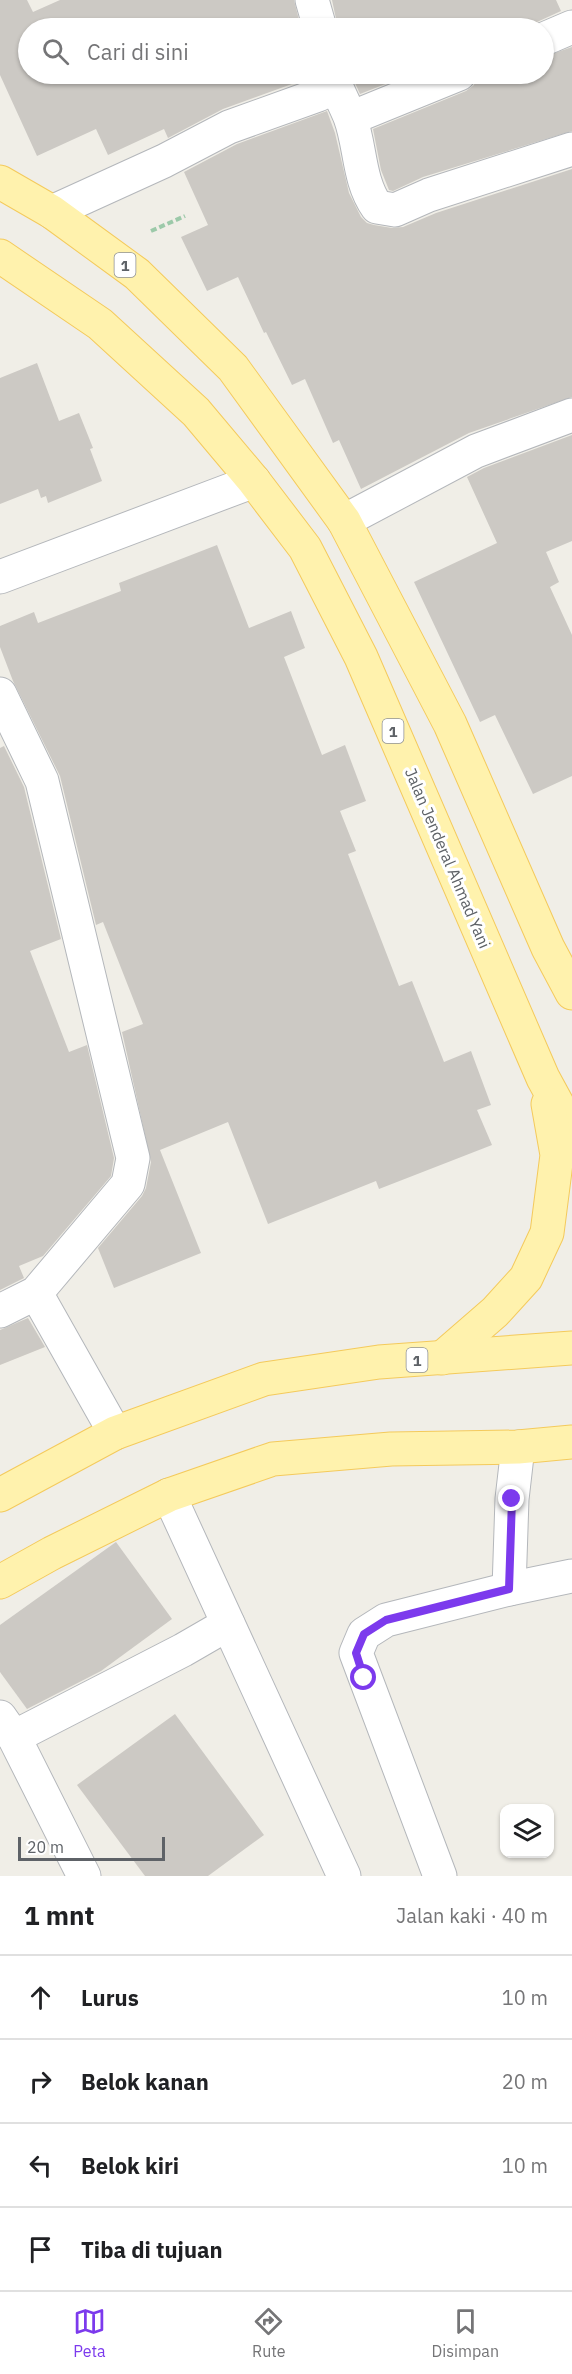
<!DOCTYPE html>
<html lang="id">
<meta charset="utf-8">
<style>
body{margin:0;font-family:"IBM Plex Sans",sans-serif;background:#f6f6f6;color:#202124}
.controls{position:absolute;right:18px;bottom:18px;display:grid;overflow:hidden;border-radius:12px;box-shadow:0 2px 4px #0004}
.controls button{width:54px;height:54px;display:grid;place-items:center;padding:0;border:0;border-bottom:2px solid #e0e0e0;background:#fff;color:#202124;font:30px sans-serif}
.scale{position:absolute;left:18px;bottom:15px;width:147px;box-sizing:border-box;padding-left:6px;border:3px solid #5e6267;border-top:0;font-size:16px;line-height:21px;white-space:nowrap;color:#5e6267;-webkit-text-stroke:4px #fff;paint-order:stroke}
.stop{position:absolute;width:18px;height:18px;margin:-14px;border:4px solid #7c3aed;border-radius:50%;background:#fff}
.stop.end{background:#7c3aed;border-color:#fff;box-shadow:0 2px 6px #0008}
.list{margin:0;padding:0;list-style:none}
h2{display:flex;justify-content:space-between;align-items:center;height:78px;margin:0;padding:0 24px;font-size:26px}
h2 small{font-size:20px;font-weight:400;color:#757577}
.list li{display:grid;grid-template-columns:39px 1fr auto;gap:18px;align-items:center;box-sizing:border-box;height:84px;padding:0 24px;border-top:2px solid #e0e0e0}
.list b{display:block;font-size:22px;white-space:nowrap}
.list em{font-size:20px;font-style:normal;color:#757577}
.icon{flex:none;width:33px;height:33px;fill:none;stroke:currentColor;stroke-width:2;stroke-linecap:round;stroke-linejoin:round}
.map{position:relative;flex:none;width:572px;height:1876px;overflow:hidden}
.search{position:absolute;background:#fff;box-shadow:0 2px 4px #0004;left:18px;right:18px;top:18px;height:66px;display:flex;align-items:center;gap:15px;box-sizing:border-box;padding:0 21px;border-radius:33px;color:#757577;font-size:22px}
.sheet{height:414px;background:#fff}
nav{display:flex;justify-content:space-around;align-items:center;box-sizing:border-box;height:84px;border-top:2px solid #e0e0e0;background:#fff;font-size:16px;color:#757577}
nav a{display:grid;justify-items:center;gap:3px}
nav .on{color:#7c3aed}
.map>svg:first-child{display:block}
</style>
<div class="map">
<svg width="572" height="1876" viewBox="0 0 572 1876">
<rect width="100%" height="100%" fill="#f0eee7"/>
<g fill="#ccc9c4">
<polygon points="0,0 27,0 33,12 60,0 294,0 301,28 28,28 28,74 314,74 314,76 223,109 168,138 164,129 108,155 96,129 37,156 0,75"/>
<polygon points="332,0 556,0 561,11 537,22 529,28 338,28"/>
<polygon points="572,47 572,131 423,177 393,191 389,190 381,170 373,129 466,91 474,85 477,74 543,74 543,57"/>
<polygon points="351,74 411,74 360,94"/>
<polygon points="327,111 335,133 349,193 361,217 367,223 374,225 392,228 403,227 436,213 572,169 572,397 469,433 361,489 339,440 333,443 305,379 292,385 266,332 264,333 238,277 207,291 181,237 208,225 184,172 237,144"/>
<polygon points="37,363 59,421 79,413 93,448 90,449 102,481 48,503 46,496 41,498 38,489 0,504 0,378"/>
<polygon points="572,435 572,541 546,552 559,582 550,587 572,635 572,776 533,794 495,715 480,722 414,582 497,543 467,477 484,468"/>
<polygon points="217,545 249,628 291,611 305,648 284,657 322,755 345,745 366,801 340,811 356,851 348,854 399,986 412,981 444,1062 471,1051 491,1105 477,1110 492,1145 379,1189 376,1181 268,1224 228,1122 160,1150 201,1253 114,1288 98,1248 142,1196 146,1188 151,1162 122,1032 143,1024 103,922 96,925 60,776 13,681 0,647 0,626 34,612 38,623 121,591 119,583"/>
<polygon points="4,746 24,787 61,939 30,951 69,1052 87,1045 114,1158 111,1176 43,1256 19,1266 24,1278 0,1290 0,748"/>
<polygon points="28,1318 45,1347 0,1365 0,1330"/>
<polygon points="116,1542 172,1619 101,1671 27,1709 0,1672 0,1625"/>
<polygon points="175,1714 264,1835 208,1876 145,1876 77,1785"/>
</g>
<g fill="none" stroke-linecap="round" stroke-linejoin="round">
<g stroke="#b4b7bb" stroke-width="35">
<g id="minor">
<polyline points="312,0 320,28"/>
<polyline points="544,39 572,27"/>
<path d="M332,74C336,89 344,102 350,117C361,147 358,180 377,207L395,210L429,195L572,149"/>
<polyline points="351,118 459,74"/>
<polyline points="52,212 164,161 229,127 318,95 335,87"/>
<polyline points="344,521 476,451 572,415"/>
<polyline points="0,577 254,481"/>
<polyline points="0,694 42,781 133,1158 128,1184 36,1293 0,1311"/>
<polyline points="36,1293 115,1433"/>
<polyline points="169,1495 344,1876"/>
<polyline points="509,1589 512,1499 518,1447"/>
<polyline points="0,1717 14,1737 84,1876"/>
<polyline points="14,1737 183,1650 228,1624"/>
<polyline points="440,1876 356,1653 364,1634 386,1620 509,1589 572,1576"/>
</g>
</g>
<g stroke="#f4ca5c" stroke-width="35">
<g id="major">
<polyline points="0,182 52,212 137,274 233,368 344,521 450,724 548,948 572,993"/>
<polyline points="0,256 100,324 196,412 254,481 305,548 361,657 543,1078 572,1131"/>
<polyline points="442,1358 495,1312 526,1278 547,1233 557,1155 548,1104"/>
<polyline points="0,1495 115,1433 264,1379 379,1362 572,1348"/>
<polyline points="0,1582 52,1553 169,1495 273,1459 391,1449 518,1447 572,1442"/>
</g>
</g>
<polyline stroke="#9cc9a9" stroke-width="4" stroke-dasharray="6 3" stroke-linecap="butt" points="151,231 185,216"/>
<use href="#minor" stroke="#fff" stroke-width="33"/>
<use href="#major" stroke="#fff2ad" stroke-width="33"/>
</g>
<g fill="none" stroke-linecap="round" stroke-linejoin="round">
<polyline stroke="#7c3aed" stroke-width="8" points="364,1678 356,1653 364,1634 386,1620 509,1589 512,1499"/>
</g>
<g text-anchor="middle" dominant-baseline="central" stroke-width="6" stroke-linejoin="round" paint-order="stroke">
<g fill="#fff" stroke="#8e9195" stroke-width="1.5">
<rect x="114.5" y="253" width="21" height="24" rx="4.5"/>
<rect x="382.5" y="719" width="21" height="24" rx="4.5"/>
<rect x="406.5" y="1348" width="21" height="24" rx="4.5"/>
</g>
<g font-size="15" font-weight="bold" fill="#5e6267">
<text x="125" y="265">1</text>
<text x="393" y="731">1</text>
<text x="417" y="1360">1</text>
</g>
<g font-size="16" fill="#5e6267" stroke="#fff">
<text transform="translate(448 858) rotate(67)">Jalan Jenderal Ahmad Yani</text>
</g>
</g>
</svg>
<div class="controls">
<button><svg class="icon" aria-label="layers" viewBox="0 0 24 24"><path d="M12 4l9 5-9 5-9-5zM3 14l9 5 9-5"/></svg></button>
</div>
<div class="scale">20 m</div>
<div class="stop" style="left:364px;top:1678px"></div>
<div class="stop end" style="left:512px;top:1499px"></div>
<div class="search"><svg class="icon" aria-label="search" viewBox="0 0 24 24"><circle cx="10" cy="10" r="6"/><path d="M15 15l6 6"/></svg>Cari di sini</div>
</div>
<section class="sheet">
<h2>1 mnt<small>Jalan kaki · 40 m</small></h2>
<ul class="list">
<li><svg class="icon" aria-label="ahead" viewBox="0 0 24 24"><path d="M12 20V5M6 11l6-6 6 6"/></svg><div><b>Lurus</b></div><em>10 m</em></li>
<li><svg class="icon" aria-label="right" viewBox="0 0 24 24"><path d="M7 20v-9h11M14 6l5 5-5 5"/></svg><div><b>Belok kanan</b></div><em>20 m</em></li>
<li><svg class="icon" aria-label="left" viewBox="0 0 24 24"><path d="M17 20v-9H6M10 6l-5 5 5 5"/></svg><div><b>Belok kiri</b></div><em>10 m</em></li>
<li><svg class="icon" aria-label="arrive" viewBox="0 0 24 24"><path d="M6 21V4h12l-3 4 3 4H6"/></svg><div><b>Tiba di tujuan</b></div></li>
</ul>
</section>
<nav>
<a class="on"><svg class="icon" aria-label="map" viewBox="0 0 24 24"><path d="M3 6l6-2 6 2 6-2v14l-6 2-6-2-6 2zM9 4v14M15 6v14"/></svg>Peta</a>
<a><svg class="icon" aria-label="directions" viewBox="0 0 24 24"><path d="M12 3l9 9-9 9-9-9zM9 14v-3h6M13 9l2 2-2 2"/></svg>Rute</a>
<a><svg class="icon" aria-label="saved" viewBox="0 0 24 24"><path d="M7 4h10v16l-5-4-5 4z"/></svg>Disimpan</a>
</nav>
